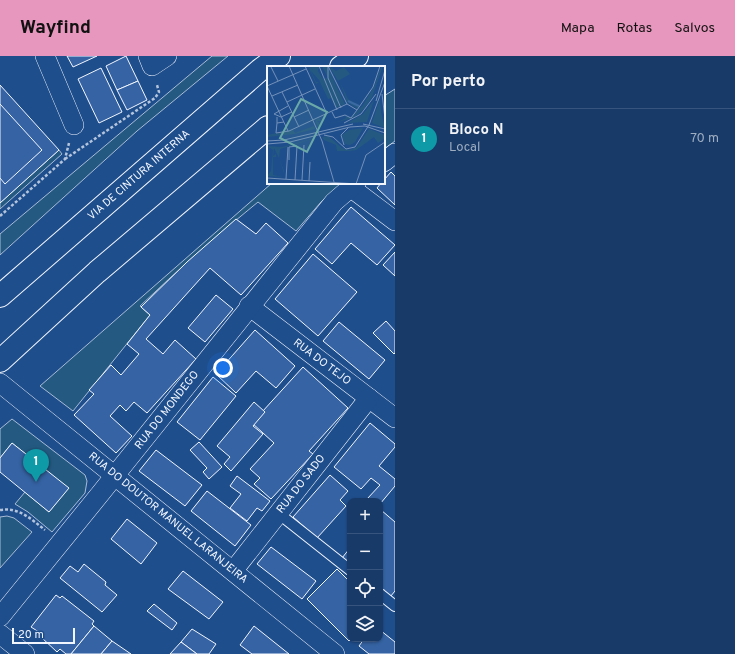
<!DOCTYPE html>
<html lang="pt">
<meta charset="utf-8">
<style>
body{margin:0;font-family:Overpass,sans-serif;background:#20416f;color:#f1f3f6}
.controls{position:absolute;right:12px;bottom:12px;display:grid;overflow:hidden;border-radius:8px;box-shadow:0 1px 3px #0004}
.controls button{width:36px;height:36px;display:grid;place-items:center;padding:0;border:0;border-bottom:1px solid #36547d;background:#173a69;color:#f1f3f6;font:20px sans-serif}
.scale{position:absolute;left:12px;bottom:10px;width:63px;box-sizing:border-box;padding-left:4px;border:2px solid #f2f6ff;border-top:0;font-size:11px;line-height:14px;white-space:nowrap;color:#f2f6ff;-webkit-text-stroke:3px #1f4e8c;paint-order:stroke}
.you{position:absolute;left:223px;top:312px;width:14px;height:14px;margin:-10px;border:3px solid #fff;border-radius:50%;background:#1a73e8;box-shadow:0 0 0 6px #1a73e833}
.badge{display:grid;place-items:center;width:26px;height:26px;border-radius:50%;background:#e797bd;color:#fff;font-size:13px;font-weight:700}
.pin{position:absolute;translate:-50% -33px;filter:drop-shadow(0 1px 2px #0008)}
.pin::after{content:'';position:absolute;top:21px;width:14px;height:12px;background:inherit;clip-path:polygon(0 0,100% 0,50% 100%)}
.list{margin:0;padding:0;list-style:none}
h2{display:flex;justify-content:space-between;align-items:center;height:52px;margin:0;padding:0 16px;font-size:17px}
h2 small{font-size:13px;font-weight:400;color:#9eadc0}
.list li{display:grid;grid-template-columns:26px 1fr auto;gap:12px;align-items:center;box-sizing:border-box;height:60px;padding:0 16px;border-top:1px solid #36547d}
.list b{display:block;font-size:15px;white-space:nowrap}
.list p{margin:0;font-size:13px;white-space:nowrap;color:#9eadc0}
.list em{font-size:13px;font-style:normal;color:#9eadc0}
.icon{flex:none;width:22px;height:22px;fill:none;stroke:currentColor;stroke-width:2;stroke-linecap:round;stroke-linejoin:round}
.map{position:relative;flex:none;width:395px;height:598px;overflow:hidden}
header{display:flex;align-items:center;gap:24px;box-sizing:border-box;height:56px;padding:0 20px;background:#e797bd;color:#111}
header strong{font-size:19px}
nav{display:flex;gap:22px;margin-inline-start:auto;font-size:14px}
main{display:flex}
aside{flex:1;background:#173a69}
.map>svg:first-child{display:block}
</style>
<header>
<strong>Wayfind</strong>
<nav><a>Mapa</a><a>Rotas</a><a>Salvos</a></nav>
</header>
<main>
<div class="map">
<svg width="395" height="598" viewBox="0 0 395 598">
<rect width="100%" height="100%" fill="#1f4e8c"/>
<g fill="#245a82" stroke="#a8bbd7">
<polygon points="212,0 228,0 137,75 0,199 0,178"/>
<polygon points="395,33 395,85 384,93 384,40"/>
<polygon points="59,94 62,98 0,153 0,147"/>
<path d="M272,127H343L321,146L296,175L258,146C217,179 178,214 140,250L150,259L73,355L40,330Z"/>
<polygon points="12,363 85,419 87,425 85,437 52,476 28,456 15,448 25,436 49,456 68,432 12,387 0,402 0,373"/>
<polygon points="7,460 14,462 32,476 0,512 0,461"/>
</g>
<g fill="#3563a3" stroke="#f2f6ff">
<polygon points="67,0 97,0 73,11"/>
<polygon points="126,0 138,25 117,34 106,10"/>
<polygon points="101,12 122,56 99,67 78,23"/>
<polygon points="138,25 147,44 127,54 117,34"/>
<polygon points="0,29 59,94 0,147"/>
<polygon points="0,48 42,94 5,128 0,122"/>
<polygon points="391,116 395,120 395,149 377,132 381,127 384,127 384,124"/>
<polygon points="351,151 395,189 377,209 351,187 332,208 315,193"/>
<polygon points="236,163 256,178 266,167 288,187 241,239 210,212 146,283 163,298 175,284 196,303 147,357 134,346 126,355 120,349 110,360 132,380 116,397 74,359 94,338 89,334 111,309 121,319 139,298 127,288 150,259 141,251 187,206"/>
<polygon points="395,196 395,220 383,209"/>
<polygon points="313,198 357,236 318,280 275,243"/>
<polygon points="216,239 233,253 205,286 188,272"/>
<polygon points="386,265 395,275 395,297 394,298 373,277"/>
<polygon points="339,266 385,304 369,323 323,285"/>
<polygon points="255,274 295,310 276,332 256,315 236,337 216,318"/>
<polygon points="303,311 348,352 309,395 313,398 271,443 254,428 260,422 250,413 274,387 252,367"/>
<polygon points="213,321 236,340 200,384 177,366"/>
<polygon points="254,346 265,356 253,370 263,378 231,415 224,408 230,401 217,390"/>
<polygon points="370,367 395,388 395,391 379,410 395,423 395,430 380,448 380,445 370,445 367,443 380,429 371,422 361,433 334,411"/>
<polygon points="199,386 222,411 209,423 203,416 207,412 190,394"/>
<polygon points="12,387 69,432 49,456 0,416 0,402"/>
<polygon points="156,394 202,429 185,450 139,415"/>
<polygon points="330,419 348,435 340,444 346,450 317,482 293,461"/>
<polygon points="237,420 270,445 262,455 257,452 247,465 230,452 241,438 230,430"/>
<polygon points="207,435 251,469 235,490 191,455"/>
<polygon points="381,454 395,466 395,535 390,541 380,533"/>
<polygon points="127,463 157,487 141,508 111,483"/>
<polygon points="271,491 316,525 302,543 257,508"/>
<polygon points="350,492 350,509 342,502"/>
<polygon points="84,508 106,526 105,529 117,539 102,556 60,522 70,510 78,516"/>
<polygon points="337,513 348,524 350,523 351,583 349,585 307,543"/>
<polygon points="183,515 223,546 209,563 168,533"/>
<polygon points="56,539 60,542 62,540 94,565 92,568 94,570 71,598 66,598 60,593 57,596 41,581 42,578 31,571"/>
<polygon points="154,548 177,567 172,574 147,555"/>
<polygon points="94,570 112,585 101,598 71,598"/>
<polygon points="254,570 289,598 252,598 240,589"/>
<polygon points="192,573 216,588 209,598 197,598 181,586"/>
<polygon points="380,574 395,586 395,598 369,598 359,590 364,583 380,583"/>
<polygon points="112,585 131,598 101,598"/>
<polygon points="181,586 197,598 170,598"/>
</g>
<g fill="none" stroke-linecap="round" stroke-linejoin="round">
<g stroke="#f2f6ff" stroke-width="12">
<g id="service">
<polyline points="278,457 350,514"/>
<polyline points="380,538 395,550"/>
</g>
</g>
<g stroke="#f2f6ff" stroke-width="20">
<g id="minor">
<polyline points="45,0 74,69"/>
<polyline points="148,0 152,10 167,0"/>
<polyline points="384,106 395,97"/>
<polyline points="350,131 395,165"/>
<polyline points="249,250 395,362"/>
<polyline points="0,327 335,598"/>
<polyline points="233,515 369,342"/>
<polyline points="0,561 100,438 334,146 356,127"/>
<polyline points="0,578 25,598"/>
</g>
</g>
<g stroke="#f2f6ff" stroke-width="24">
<g id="motorway">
<polyline points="341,11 357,0"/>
<polyline points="0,240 260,14 279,0"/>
<polyline points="0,305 97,216 268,71"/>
</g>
</g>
<g stroke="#b3c4dc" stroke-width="2.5" stroke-dasharray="3 2" stroke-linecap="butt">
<polyline points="65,103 155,42 159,36 157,29"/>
<polyline points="0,160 65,103 69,87"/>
<path d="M0,454C19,451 31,463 45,474"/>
</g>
<use href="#service" stroke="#1f4e8c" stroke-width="10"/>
<use href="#minor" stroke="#1f4e8c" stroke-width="19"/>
<use href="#motorway" stroke="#1f4e8c" stroke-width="22"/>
</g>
<g text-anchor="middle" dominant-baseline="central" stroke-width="3" stroke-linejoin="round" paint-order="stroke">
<g font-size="11" fill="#f2f6ff" stroke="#1f4e8c">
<text transform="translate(139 119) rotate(-41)">VIA DE CINTURA INTERNA</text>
<text transform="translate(322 306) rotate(37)">RUA DO TEJO</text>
<text transform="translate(167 354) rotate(-52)">RUA DO MONDEGO</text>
<text transform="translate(301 428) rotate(-52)">RUA DO SADO</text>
<text transform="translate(168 462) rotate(39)">RUA DO DOUTOR MANUEL LARANJEIRA</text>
</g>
</g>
<g transform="translate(267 10)">
<rect width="118" height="118" fill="#1f4e8c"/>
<path d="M47,0H52L51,5L56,13L61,12L55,0H60L78,38L69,42L64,32L61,33L52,14L44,5L49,16H52L49,18L42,2ZM62,0L69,5L77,1L83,8L71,15ZM116,0L105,31L97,43L86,52L51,61L48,55L52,52L54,55H50L55,60L73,55L79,52L78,50L84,52L96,39L107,21L114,1ZM73,16L81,33L93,40L91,43L80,36ZM113,33L114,46L118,62L105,57ZM107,34L100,56L81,57L96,48ZM47,60L48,63L27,68L0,71V69L26,64L28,67ZM96,62L88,76L83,79L78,78L75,69L82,64ZM102,63L118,69V72L111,77L107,71L89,84L83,85H70L69,79L57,74L55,71L61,70L75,82L83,84L90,81ZM52,71L13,83L12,92L17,105V107L12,92L7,82L6,90L9,88V91H6V109L17,111L0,110L4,105L6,84L0,80L15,81Z" fill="#245a82"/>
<path fill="none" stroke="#3b69a3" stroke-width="2" d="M81,35L92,40"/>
<path fill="none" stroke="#7391ba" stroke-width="1" d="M22,0L55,75L67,116M38,0L60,48M52,0L70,44M61,0L80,38L90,44L106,21L113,0M61,0V12L74,42M4,1L11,15M0,20L21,65M0,20L39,3M15,26L32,61M115,28L118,53M5,30L31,19M109,35L118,4M20,36L48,23M21,40L7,48L14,51L25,46M65,46L68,52L78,49L84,52L90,44M10,51V57L17,56M27,51L42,44M10,57L9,67L22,65L80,38M77,57L94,48L109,28M96,58L118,63M57,69L66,71L79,83L88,81L102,59L118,16M0,75L17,74L86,58M0,78L23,76L83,61L98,60L118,67M77,79L74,69L81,62M22,94V81L30,80L28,114M0,112L90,118M19,113L21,81M35,114L37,79M42,115L43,96M89,118L99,89L118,76"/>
<path fill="#6aa9a8" fill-opacity="0.15" stroke="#6aa9a8" stroke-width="2" d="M34,33L60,46L40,86L13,72Z"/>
<rect width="118" height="118" fill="none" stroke="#f2f6ff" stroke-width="2"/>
</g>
</svg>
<div class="controls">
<button>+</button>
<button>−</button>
<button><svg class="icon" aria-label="locate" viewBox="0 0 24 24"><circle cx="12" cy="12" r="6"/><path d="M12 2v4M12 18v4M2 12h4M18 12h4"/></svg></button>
<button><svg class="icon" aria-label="layers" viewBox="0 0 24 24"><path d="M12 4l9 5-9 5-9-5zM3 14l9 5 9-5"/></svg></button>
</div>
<div class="scale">20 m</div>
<div class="you"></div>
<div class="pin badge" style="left:36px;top:426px;background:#0f9aa8">1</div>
</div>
<aside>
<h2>Por perto<small></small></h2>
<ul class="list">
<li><span class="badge" style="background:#0f9aa8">1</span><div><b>Bloco N</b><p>Local</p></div><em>70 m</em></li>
</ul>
</aside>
</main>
